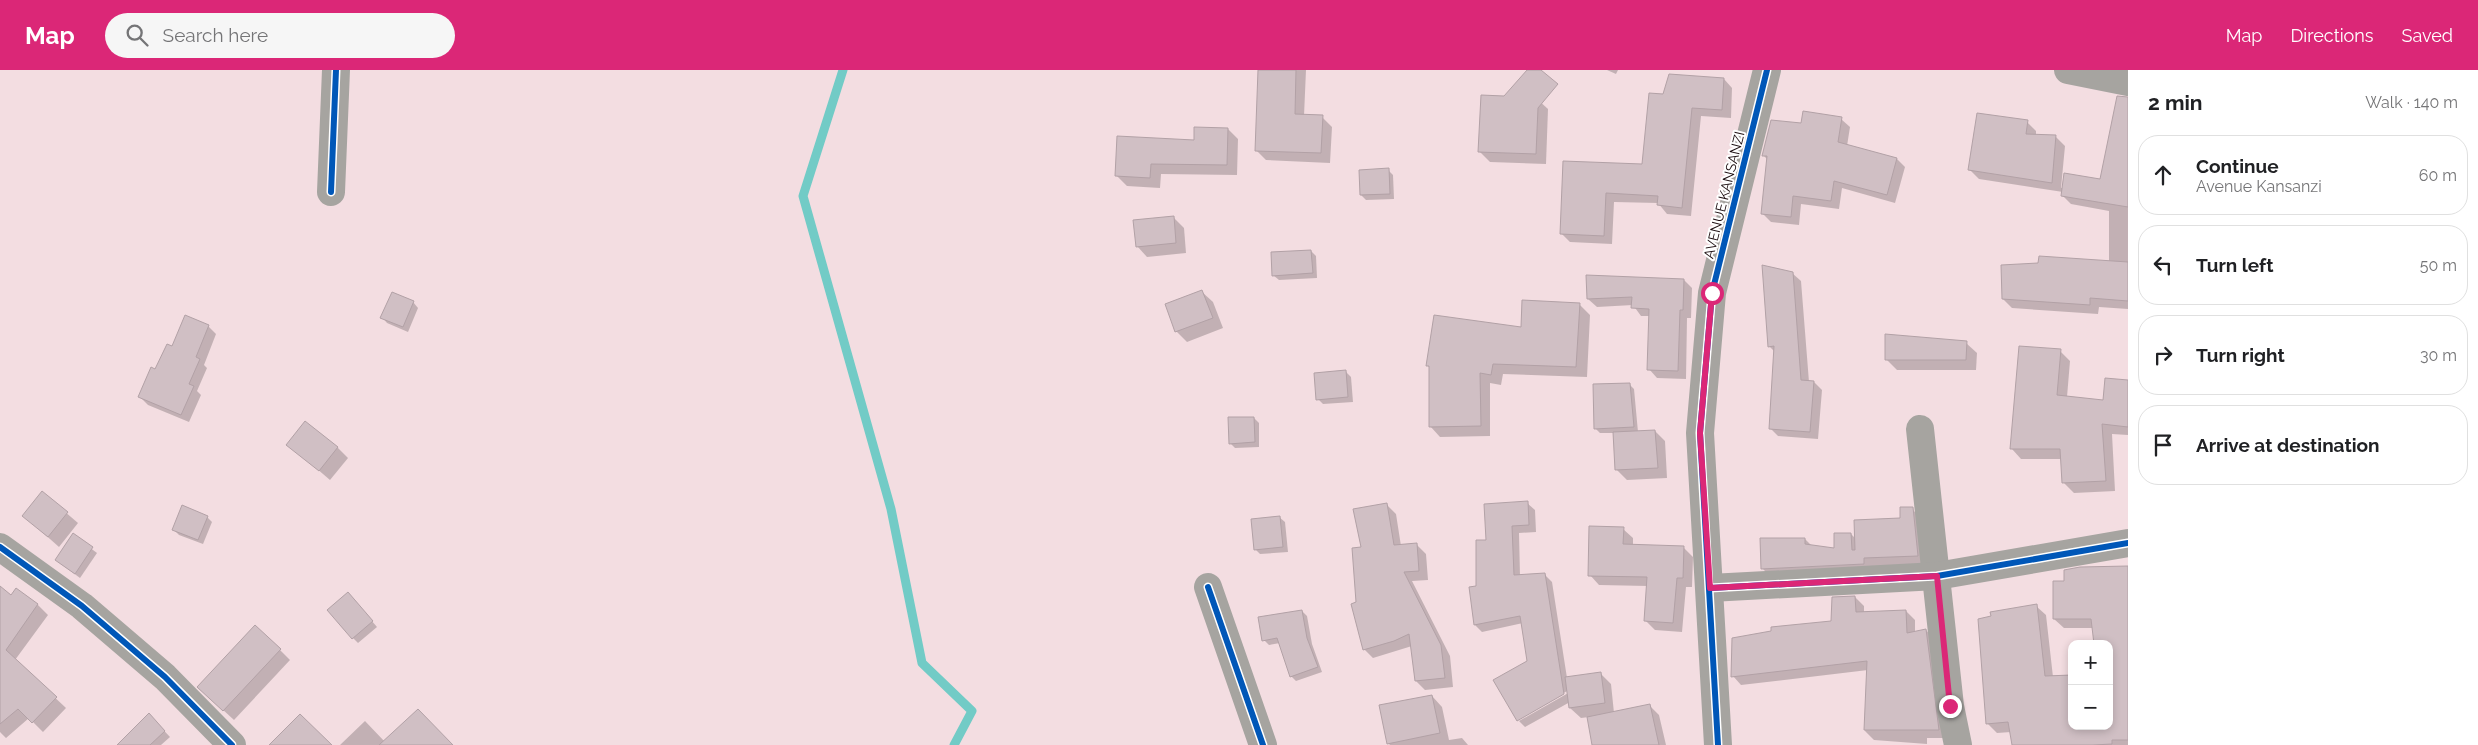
<!DOCTYPE html>
<meta charset="utf-8">
<style>
body{margin:0;font-family:Raleway,sans-serif;background:#f6f6f6;color:#202124}
.controls{position:absolute;right:15px;bottom:15px;display:grid;overflow:hidden;border-radius:10px;box-shadow:0 2px 8px #0003}
.controls button{width:45px;height:45px;display:grid;place-items:center;padding:0;border:0;border-bottom:1px solid #e0e0e0;background:#fff;color:#202124;font:25px sans-serif}
.stop{position:absolute;width:15px;height:15px;margin:-11px;border:4px solid #db2777;border-radius:50%;background:#fff}
.stop.end{background:#db2777;border-color:#fff;box-shadow:0 1px 5px #0008}
.list{margin:0;padding:0;list-style:none}
h2{display:flex;justify-content:space-between;align-items:center;height:65px;margin:0;padding:0 20px;font-size:21px}
h2 small{font-size:16px;font-weight:400;color:#757577}
.list li{display:grid;grid-template-columns:32px 1fr auto;gap:15px;align-items:center;box-sizing:border-box;height:80px;margin:0 10px 10px;padding:0 10px;border:1px solid #e0e0e0;border-radius:20px}
.list b{display:block;font-size:19px;white-space:nowrap}
.list p{margin:0;font-size:16px;white-space:nowrap;color:#757577}
.list em{font-size:16px;font-style:normal;color:#757577}
.icon{flex:none;width:28px;height:28px;fill:none;stroke:currentColor;stroke-width:2;stroke-linecap:round;stroke-linejoin:round}
.map{position:relative;flex:none;width:2128px;height:675px;overflow:hidden}
header{display:flex;align-items:center;gap:30px;box-sizing:border-box;height:70px;padding:0 25px;background:#db2777;color:#fff}
header strong{font-size:24px}
nav{display:flex;gap:28px;margin-inline-start:auto;font-size:18px}
.search{width:350px;height:45px;background:#f6f6f6;display:flex;align-items:center;gap:12px;box-sizing:border-box;padding:0 18px;border-radius:28px;color:#757577;font-size:19px}
main{display:flex}
aside{flex:1;background:#fff}
.map>svg:first-child{display:block}
</style>
<header>
<strong>Map</strong>
<div class="search"><svg class="icon" aria-label="search" viewBox="0 0 24 24"><circle cx="10" cy="10" r="6"/><path d="M15 15l6 6"/></svg>Search here</div>
<nav><a>Map</a><a>Directions</a><a>Saved</a></nav>
</header>
<main>
<div class="map">
<svg width="2128" height="675" viewBox="0 0 2128 675">
<rect width="100%" height="100%" fill="#f3dde1"/>
<g fill="#0003">
<polygon points="1260,0 1306,0 1304,46 1322,47 1332,57 1330,93 1266,90 1256,80"/>
<polygon points="1607,0 1618,0 1616,4"/>
<polygon points="1724,9 1732,18 1731,48 1701,46 1691,146 1667,144 1658,133 1614,132 1612,174 1570,172 1561,163 1564,92 1643,95 1664,26"/>
<polygon points="1537,29 1548,39 1546,94 1490,92 1480,82"/>
<polygon points="2128,34 2128,239 2099,237 2098,244 2012,238 2003,229 2109,192 2109,141 2071,134 2062,125 2063,122 1979,109 1970,100 2027,52 2036,61 2036,65 2055,66 2065,76 2061,118 2101,110"/>
<polygon points="1841,49 1850,57 1847,76 1897,89 1905,97 1895,133 1842,118 1839,139 1801,134 1799,155 1771,152 1763,144 1768,90 1763,85 1802,54"/>
<polygon points="1228,59 1238,69 1237,105 1161,104 1160,118 1127,116 1116,105"/>
<polygon points="1388,100 1393,105 1394,129 1366,130 1361,125"/>
<polygon points="1173,147 1184,158 1186,183 1147,187 1137,176"/>
<polygon points="1311,181 1316,186 1317,208 1279,210 1273,205"/>
<polygon points="1792,203 1801,211 1809,312 1814,312 1822,320 1818,369 1778,366 1770,358 1775,282 1769,276"/>
<polygon points="1684,210 1692,218 1691,248 1687,248 1686,309 1657,308 1649,299 1650,246 1641,246 1633,235 1597,237 1588,229"/>
<polygon points="1202,222 1213,232 1223,258 1187,272 1176,261"/>
<polygon points="413,232 418,238 408,262 387,253 382,247"/>
<polygon points="1579,234 1590,245 1587,307 1503,304 1501,315 1490,313 1490,366 1440,367 1430,356 1430,298 1427,295"/>
<polygon points="208,256 216,264 204,295 207,298 197,321 201,325 189,352 148,335 140,327 173,278"/>
<polygon points="1966,273 1977,283 1976,300 1897,300 1886,289"/>
<polygon points="2060,281 2070,291 2067,327 2104,331 2128,312 2128,365 2112,364 2115,421 2074,423 2064,413 2062,389 2021,389 2012,379"/>
<polygon points="1346,302 1351,307 1353,332 1323,334 1318,329"/>
<polygon points="1629,314 1634,319 1638,362 1655,361 1665,371 1667,408 1627,410 1616,399 1614,363 1600,363 1595,358"/>
<polygon points="1254,348 1259,353 1259,377 1235,378 1230,373"/>
<polygon points="288,374 338,378 348,388 330,410"/>
<polygon points="43,423 78,453 59,477 24,446"/>
<polygon points="1527,433 1535,440 1536,462 1519,463 1520,506 1544,504 1552,512 1567,608 1600,603 1611,614 1614,643 1650,636 1659,645 1666,675 1594,675 1589,647 1581,648 1570,638 1570,632 1525,657 1519,651 1570,622 1569,620 1518,648 1529,591 1523,553 1482,562 1475,555 1478,517 1487,471"/>
<polygon points="1386,434 1396,444 1401,476 1416,474 1426,484 1428,510 1412,511 1450,586 1453,617 1425,620 1416,611 1412,576 1373,588 1364,579 1357,533 1362,478"/>
<polygon points="1912,439 1922,449 1927,496 1772,508 1762,498 1805,469 1812,476 1835,479 1851,464 1856,469 1901,449"/>
<polygon points="207,447 212,452 203,474 179,465 174,460"/>
<polygon points="1279,447 1285,452 1288,482 1260,484 1255,479"/>
<polygon points="1623,459 1633,468 1633,476 1683,477 1693,487 1692,517 1686,517 1682,562 1655,560 1645,550 1648,516 1599,515 1590,505"/>
<polygon points="73,465 97,483 80,508 56,490"/>
<polygon points="2128,497 2128,675 2016,675 2011,662 1997,663 1987,653 2036,536 2046,545 2053,607 2072,656 2109,656 2109,574 2093,558 2064,558 2054,549 2066,512"/>
<polygon points="0,518 11,526 37,534 48,545 15,590 66,638 43,662 29,648 6,668 0,662"/>
<polygon points="1855,527 1864,536 1864,543 1906,541 1915,550 1915,562 1926,560 1934,569 1947,668 1927,668 1927,674 1874,670 1865,661 1868,600 1741,615 1733,606 1832,552"/>
<polygon points="353,529 377,557 358,573 353,568"/>
<polygon points="1302,541 1307,546 1312,574 1322,602 1296,611 1291,606 1280,573 1269,575 1264,570"/>
<polygon points="280,580 290,590 234,650 209,627"/>
<polygon points="1432,626 1442,637 1449,670 1462,668 1468,675 1390,675 1388,673"/>
<polygon points="154,650 170,667 161,675 141,675"/>
<polygon points="365,651 385,672 452,675 340,675"/>
</g>
<g fill="none" stroke-linecap="round" stroke-linejoin="round">
<polyline stroke="#72cbc6" stroke-width="9" points="843,0 803,126 891,439 922,593 972,641 954,675"/>
</g>
<g fill="#d0bfc4" stroke="#b2a1a6">
<polygon points="1258,0 1296,0 1295,44 1323,45 1321,83 1255,81"/>
<polygon points="1527,0 1541,0 1558,14 1538,38 1536,84 1478,82 1481,25 1504,26"/>
<polygon points="1669,4 1724,8 1722,40 1692,38 1682,138 1657,135 1658,126 1606,123 1604,166 1560,164 1563,91 1642,94 1649,23 1663,24"/>
<polygon points="2117,26 2128,27 2128,137 2061,126 2064,103 2100,109"/>
<polygon points="1803,41 1842,47 1838,72 1897,88 1887,125 1834,111 1831,131 1793,126 1791,147 1761,144 1767,86 1762,86 1771,50 1801,53"/>
<polygon points="1977,43 2028,50 2026,64 2056,65 2052,113 1968,100"/>
<polygon points="1194,57 1228,58 1227,95 1151,94 1150,108 1115,106 1117,66 1194,70"/>
<polygon points="1389,98 1390,124 1360,125 1359,100"/>
<polygon points="1174,146 1176,173 1136,177 1133,150"/>
<polygon points="1311,180 1313,203 1272,206 1271,182"/>
<polygon points="2039,186 2128,192 2128,231 2090,228 2090,235 2002,229 2001,195 2038,193"/>
<polygon points="1762,195 1793,202 1801,310 1814,311 1810,362 1769,359 1774,276 1768,277"/>
<polygon points="1586,205 1684,209 1683,240 1680,240 1678,301 1647,300 1649,239 1631,238 1632,227 1587,229"/>
<polygon points="1202,220 1213,248 1175,262 1165,234"/>
<polygon points="392,222 414,231 403,257 380,248"/>
<polygon points="1522,230 1580,233 1576,297 1493,294 1491,305 1480,303 1481,356 1429,357 1429,296 1426,296 1434,245 1521,257"/>
<polygon points="185,245 209,255 196,287 200,289 189,314 194,316 181,345 138,327 151,297 155,299 167,274 172,276"/>
<polygon points="1885,264 1967,271 1966,290 1885,290"/>
<polygon points="2019,276 2061,279 2057,325 2103,330 2105,308 2128,310 2128,357 2102,354 2106,411 2062,413 2060,379 2010,379"/>
<polygon points="1346,300 1348,327 1316,330 1314,303"/>
<polygon points="1630,313 1634,357 1594,359 1593,314"/>
<polygon points="1228,347 1254,347 1255,372 1229,374"/>
<polygon points="305,351 338,377 319,401 286,375"/>
<polygon points="1655,360 1658,398 1615,400 1613,362"/>
<polygon points="42,421 68,442 48,467 22,446"/>
<polygon points="1528,431 1529,455 1512,456 1514,505 1545,503 1564,624 1517,651 1493,610 1527,591 1520,546 1474,555 1469,517 1476,516 1476,470 1486,470 1484,434"/>
<polygon points="1387,433 1394,475 1417,473 1419,501 1404,502 1441,575 1445,608 1415,611 1409,564 1394,571 1363,580 1351,534 1356,532 1352,478 1361,477 1353,439"/>
<polygon points="182,435 208,446 198,470 172,460"/>
<polygon points="1900,437 1913,437 1918,486 1864,488 1864,494 1761,499 1760,468 1805,468 1805,474 1834,478 1834,463 1851,463 1852,480 1855,480 1854,450 1900,448"/>
<polygon points="1280,446 1283,477 1254,480 1251,449"/>
<polygon points="1589,456 1624,457 1623,474 1684,476 1683,508 1677,508 1673,553 1644,551 1647,507 1588,506"/>
<polygon points="73,463 93,477 75,504 55,490"/>
<polygon points="2128,496 2128,670 2112,670 2112,674 2093,675 2012,675 2008,652 1986,654 1978,549 1991,546 1990,542 2037,534 2045,606 2072,605 2072,656 2109,656 2109,574 2094,574 2091,549 2053,549 2053,511 2064,511 2064,500 2080,497"/>
<polygon points="0,516 11,525 16,518 38,534 6,580 57,627 32,653 18,639 0,654"/>
<polygon points="348,522 373,551 352,569 327,540"/>
<polygon points="1855,526 1856,542 1906,540 1907,563 1926,559 1939,660 1864,660 1867,591 1731,607 1732,568 1771,561 1771,557 1831,551 1832,527"/>
<polygon points="1302,540 1307,568 1318,597 1290,607 1277,568 1262,571 1258,547"/>
<polygon points="255,555 281,579 223,641 197,617"/>
<polygon points="1601,602 1605,633 1569,638 1565,607"/>
<polygon points="1432,625 1440,663 1387,674 1379,635"/>
<polygon points="1650,634 1659,675 1592,675 1587,647"/>
<polygon points="418,639 453,675 379,675"/>
<polygon points="149,643 165,661 150,675 117,675"/>
<polygon points="300,644 332,675 269,675"/>
</g>
<g fill="none" stroke-linecap="round" stroke-linejoin="round">
<g stroke="#a6a4a0" stroke-width="28">
<polyline points="2068,0 2128,12"/>
<polyline points="331,122 336,0"/>
<polyline points="1920,359 1950,636 1958,675"/>
<polyline points="0,477 82,536 165,607 232,675"/>
<polyline points="1208,517 1263,675"/>
<polyline points="1710,518 1937,506 2128,473"/>
<polyline points="1718,675 1700,363 1712,223 1767,0"/>
</g>
<g stroke="#fff" stroke-width="9">
<g id="cycleway">
<polyline points="331,122 336,0"/>
<polyline points="0,477 82,536 165,607 232,675"/>
<polyline points="1208,517 1263,675"/>
<polyline points="1710,518 1937,506 2128,473"/>
<polyline points="1718,675 1700,363 1712,223 1767,0"/>
</g>
</g>
<use href="#cycleway" stroke="#0057b8" stroke-width="6"/>
</g>
<g fill="none" stroke-linecap="round" stroke-linejoin="round">
<polyline stroke="#db2777" stroke-width="6" points="1712,223 1700,363 1710,518 1937,506 1950,636"/>
</g>
<g text-anchor="middle" dominant-baseline="central" stroke-width="4" stroke-linejoin="round" paint-order="stroke">
<g font-size="14" fill="#1a0b0e" stroke="#fff">
<text transform="translate(1724 125) rotate(-76)">AVENUE KANSANZI</text>
</g>
</g>
</svg>
<div class="controls">
<button>+</button>
<button>−</button>
</div>
<div class="stop" style="left:1712px;top:223px"></div>
<div class="stop end" style="left:1950px;top:636px"></div>
</div>
<aside>
<h2>2 min<small>Walk · 140 m</small></h2>
<ul class="list">
<li><svg class="icon" aria-label="ahead" viewBox="0 0 24 24"><path d="M12 20V5M6 11l6-6 6 6"/></svg><div><b>Continue</b><p>Avenue Kansanzi</p></div><em>60 m</em></li>
<li><svg class="icon" aria-label="left" viewBox="0 0 24 24"><path d="M17 20v-9H6M10 6l-5 5 5 5"/></svg><div><b>Turn left</b></div><em>50 m</em></li>
<li><svg class="icon" aria-label="right" viewBox="0 0 24 24"><path d="M7 20v-9h11M14 6l5 5-5 5"/></svg><div><b>Turn right</b></div><em>30 m</em></li>
<li><svg class="icon" aria-label="arrive" viewBox="0 0 24 24"><path d="M6 21V4h12l-3 4 3 4H6"/></svg><div><b>Arrive at destination</b></div></li>
</ul>
</aside>
</main>
